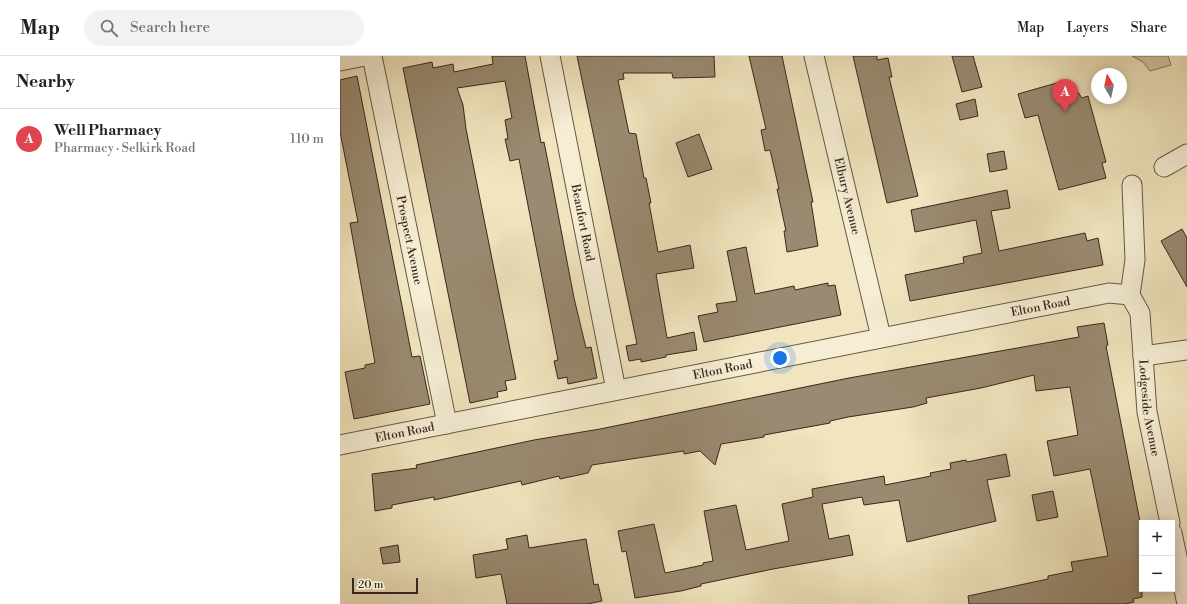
<!DOCTYPE html>
<meta charset="utf-8">
<style>
body{margin:0;font-family:"Libre Bodoni",serif;background:#f2f2f2;color:#222}
.controls{position:absolute;right:12px;bottom:12px;display:grid;overflow:hidden;border-radius:0px;box-shadow:0 2px 10px #0003}
.controls button{width:36px;height:36px;display:grid;place-items:center;padding:0;border:0;border-bottom:1px solid #e0e0e0;background:#fff;color:#222;font:20px sans-serif}
.compass{position:absolute;left:751px;top:12px;width:36px;height:36px;border-radius:50%;background:#fff;box-shadow:0 2px 10px #0003;rotate:351deg}
.scale{position:absolute;left:12px;bottom:10px;width:66px;box-sizing:border-box;padding-left:4px;border:2px solid #3a271e;border-top:0;font-size:11px;line-height:14px;white-space:nowrap;color:#3a271e;-webkit-text-stroke:3px #f5eed5;paint-order:stroke}
.you{position:absolute;left:440px;top:302px;width:14px;height:14px;margin:-10px;border:3px solid #fff;border-radius:50%;background:#1a73e8;box-shadow:0 0 0 6px #1a73e833}
.badge{display:grid;place-items:center;width:26px;height:26px;border-radius:50%;background:#8f2418;color:#fff;font-size:13px;font-weight:700}
.pin{position:absolute;translate:-50% -33px;filter:drop-shadow(0 1px 2px #0008)}
.pin::after{content:'';position:absolute;top:21px;width:14px;height:12px;background:inherit;clip-path:polygon(0 0,100% 0,50% 100%)}
.list{margin:0;padding:0;list-style:none}
h2{display:flex;justify-content:space-between;align-items:center;height:52px;margin:0;padding:0 16px;font-size:17px}
h2 small{font-size:13px;font-weight:400;color:#767676}
.list li{display:grid;grid-template-columns:26px 1fr auto;gap:12px;align-items:center;box-sizing:border-box;height:60px;padding:0 16px;border-top:1px solid #e0e0e0}
.list b{display:block;font-size:15px;white-space:nowrap}
.list p{margin:0;font-size:13px;white-space:nowrap;color:#767676}
.list em{font-size:13px;font-style:normal;color:#767676}
.icon{flex:none;width:22px;height:22px;fill:none;stroke:currentColor;stroke-width:2;stroke-linecap:round;stroke-linejoin:round}
.map{position:relative;flex:none;width:847px;height:548px;overflow:hidden}
header{display:flex;align-items:center;gap:24px;box-sizing:border-box;height:56px;padding:0 20px;background:#fff;border-bottom:1px solid #e0e0e0}
header strong{font-size:19px}
nav{display:flex;gap:22px;margin-inline-start:auto;font-size:14px}
.search{width:280px;height:36px;background:#f2f2f2;display:flex;align-items:center;gap:10px;box-sizing:border-box;padding:0 14px;border-radius:22px;color:#767676;font-size:15px}
main{display:flex}
aside{flex:1;background:#fff}
.map>svg:first-child{display:block}
</style>
<header>
<strong>Map</strong>
<div class="search"><svg class="icon" aria-label="search" viewBox="0 0 24 24"><circle cx="10" cy="10" r="6"/><path d="M15 15l6 6"/></svg>Search here</div>
<nav><a>Map</a><a>Layers</a><a>Share</a></nav>
</header>
<main>
<aside>
<h2>Nearby<small></small></h2>
<ul class="list">
<li><span class="badge" style="background:#e0444e">A</span><div><b>Well Pharmacy</b><p>Pharmacy · Selkirk Road</p></div><em>110 m</em></li>
</ul>
</aside>
<div class="map">
<svg width="847" height="548" viewBox="0 0 847 548">
<rect width="100%" height="100%" fill="#f0e5be"/>
<filter id="stains"><feTurbulence type="fractalNoise" baseFrequency=".005" numOctaves="4"/><feColorMatrix values="0 0 0 0 .2 0 0 0 0 .09 0 0 0 0 .02 0 0 0 .5 -.17"/></filter>
<radialGradient id="worn" r=".72"><stop offset=".6" stop-color="#630" stop-opacity="0"/><stop offset="1" stop-color="#630" stop-opacity=".3"/></radialGradient>
<polygon fill="#d1c5a3" stroke="#867660" points="792,0 828,0 831,9 810,15 803,6"/>
<g fill="#998a71" stroke="#3a271e">
<polygon points="152,0 185,0 201,87 204,86 210,116 234,242 246,292 251,291 257,322 228,328 227,321 218,323 214,305 218,304 179,103 170,105 165,83 168,83 165,64 172,62 165,25 117,32 123,49 126,73 176,323 165,325 167,334 157,336 158,341 130,347 63,12 92,6 93,12 113,8 114,16 153,8"/>
<polygon points="237,0 374,0 375,21 333,22 332,17 283,17 284,23 278,24 289,77 296,78 304,122 306,122 311,147 309,147 318,196 350,189 354,212 316,218 327,282 354,276 357,294 326,299 326,301 301,306 301,303 289,305 286,290 297,288"/>
<polygon points="409,0 442,0 473,146 471,146 478,190 447,196 444,175 446,175 437,133 439,133 430,94 425,95 421,74 426,73"/>
<polygon points="513,0 537,0 537,4 548,2 552,21 549,21 578,140 547,147"/>
<polygon points="612,0 633,0 642,31 622,36"/>
<polygon points="17,20 72,301 80,300 90,348 14,363 5,316 25,312 25,309 35,307 10,167 18,166 0,76 0,24"/>
<polygon points="727,24 735,32 742,42 748,40 766,106 762,107 766,122 719,134 698,59 685,62 678,38"/>
<polygon points="635,43 638,60 620,64 616,48"/>
<polygon points="359,78 372,113 348,121 336,87"/>
<polygon points="664,95 667,113 650,116 647,98"/>
<polygon points="667,134 670,152 651,155 659,195 745,177 747,185 758,182 763,209 570,245 565,219 624,207 623,201 642,197 636,164 575,176 571,154"/>
<polygon points="842,173 847,182 847,231 821,185"/>
<polygon points="406,191 415,238 454,230 455,234 488,227 488,230 495,229 501,259 364,286 358,260 378,256 376,248 397,245 387,195"/>
<polygon points="764,267 768,289 766,290 802,476 802,541 793,543 794,546 785,548 629,548 628,540 708,523 708,520 733,515 731,506 768,500 750,413 714,420 707,385 738,379 730,331 696,335 694,319 641,332 586,342 587,347 573,351 508,361 490,365 490,367 424,379 424,381 381,388 375,409 360,395 344,398 344,395 252,409 248,417 220,423 219,420 182,429 181,425 94,444 94,441 52,449 52,452 35,455 32,418 77,412 76,409 194,384 260,373 509,322 739,281 737,271"/>
<polygon points="666,398 670,420 647,424 656,465 567,486 559,444 524,449 522,441 482,448 489,483 509,479 513,499 433,513 361,528 361,530 341,535 295,542 286,495 282,496 278,475 314,468 325,517 363,509 363,507 373,505 364,455 396,449 406,494 449,485 442,448 473,441 472,433 544,420 545,429 591,420 590,417 611,413 610,407 626,404 627,406"/>
<polygon points="713,435 718,461 697,465 692,439"/>
<polygon points="187,479 189,492 246,483 254,529 258,528 262,545 247,548 167,548 161,518 136,522 133,499 168,493 166,483"/>
<polygon points="58,489 60,506 43,508 40,492"/>
</g>
<g fill="none" stroke-linecap="round" stroke-linejoin="round">
<g stroke="#685646" stroke-width="21">
<g id="street">
<path id="s1" d="M32,0L107,368"/>
<path id="s2" d="M210,0L276,334"/>
<path id="s3" d="M474,0L541,281"/>
<polyline points="0,5 25,0"/>
<polyline points="824,111 847,98"/>
<path id="s4" d="M790,239L800,257L807,356L830,467"/>
<polyline points="790,239 795,204 792,129"/>
<polyline points="803,300 847,294"/>
<path id="s5" d="M0,389L769,237L790,239"/>
<polyline points="832,477 847,548"/>
</g>
</g>
<use href="#street" stroke="#f5eed5" stroke-width="19"/>
</g>
<g text-anchor="middle" dominant-baseline="central" stroke-width="3.5" stroke-linejoin="round" paint-order="stroke">
<g font-size="12" fill="#3a271e" stroke="#f5eed5">
<text stroke="none"><textPath href="#s3" startOffset="144">Elbury Avenue</textPath></text>
<text stroke="none"><textPath href="#s2" startOffset="170">Beaufort Road</textPath></text>
<text stroke="none"><textPath href="#s1" startOffset="188">Prospect Avenue</textPath></text>
<text stroke="none"><textPath href="#s5" startOffset="714">Elton Road</textPath></text>
<text stroke="none"><textPath href="#s5" startOffset="390">Elton Road</textPath></text>
<text stroke="none"><textPath href="#s4" startOffset="116">Lodgeside Avenue</textPath></text>
<text stroke="none"><textPath href="#s5" startOffset="66">Elton Road</textPath></text>
</g>
</g>
<rect width="100%" height="100%" filter="url(#stains)"/>
<rect width="100%" height="100%" fill="url(#worn)"/>
</svg>
<div class="controls">
<button>+</button>
<button>−</button>
</div>
<svg class="compass" viewBox="-18 -18 36 36"><path d="M0-13l5 13h-10z" fill="#e53935"/><path d="M0 13l5-13h-10z" fill="#767676"/></svg>
<div class="scale">20 m</div>
<div class="you"></div>
<div class="pin badge" style="left:725px;top:56px;background:#e0444e">A</div>
</div>
</main>
